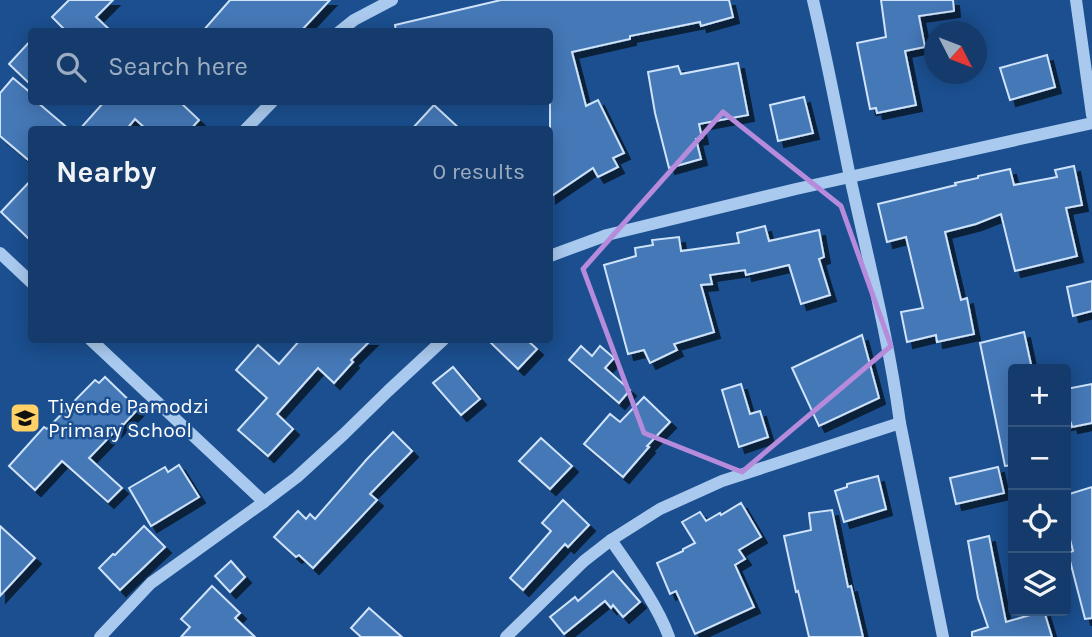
<!DOCTYPE html>
<meta charset="utf-8">
<style>
body{margin:0;font-family:Karla,sans-serif;background:#214673;color:#f1f3f6}
.controls{position:absolute;right:21px;bottom:21px;display:grid;overflow:hidden;border-radius:7px;box-shadow:0 4px 18px #0003}
.controls button{width:63px;height:63px;display:grid;place-items:center;padding:0;border:0;border-bottom:2px solid #33557e;background:#143b6b;color:#f1f3f6;font:35px sans-serif}
.compass{position:absolute;left:924px;top:21px;width:63px;height:63px;border-radius:50%;background:#143b6b;box-shadow:0 4px 18px #0003;rotate:132deg}
.list{margin:0;padding:0;list-style:none}
h2{display:flex;justify-content:space-between;align-items:center;height:91px;margin:0;padding:0 28px;font-size:30px}
h2 small{font-size:23px;font-weight:400;color:#9dadc1}
.icon{flex:none;width:38px;height:38px;fill:none;stroke:currentColor;stroke-width:2;stroke-linecap:round;stroke-linejoin:round}
.map{position:relative;flex:none;width:1092px;height:637px;overflow:hidden}
.search{position:absolute;background:#143b6b;box-shadow:0 4px 18px #0003;left:28px;top:28px;width:525px;height:77px;display:flex;align-items:center;gap:18px;box-sizing:border-box;padding:0 24px;border-radius:7px;color:#9dadc1;font-size:26px}
.panel{position:absolute;background:#143b6b;box-shadow:0 4px 18px #0003;left:28px;top:126px;width:525px;height:217px;border-radius:7px}
.map>svg:first-child{display:block}
</style>
<div class="map">
<svg width="1092" height="637" viewBox="0 0 1092 637">
<defs>
<filter id="shadow"><feDropShadow dx="6" dy="6" stdDeviation="0" flood-color="#0009"/></filter>
</defs>
<rect width="100%" height="100%" fill="#1b4f8f"/>
<g fill="#4478b7" stroke="#cfe3fa" stroke-width="2" filter="url(#shadow)">
<polygon points="69,0 113,0 96,17 112,32 67,32 52,17"/>
<polygon points="230,0 330,0 300,32 202,32"/>
<polygon points="501,0 729,0 733,17 701,26 700,22 630,36 630,39 572,52 586,106 598,100 624,153 613,158 618,167 598,177 593,168 550,197 550,32 396,32 395,25"/>
<polygon points="881,0 953,0 954,11 919,16 925,47 905,51 916,105 877,113 876,108 870,109 857,43 886,37"/>
<polygon points="32,39 32,86 9,64"/>
<polygon points="1047,55 1055,87 1010,100 1000,68"/>
<polygon points="738,63 748,115 699,124 702,138 696,139 701,159 669,168 655,113 648,72 678,66 681,74"/>
<polygon points="13,78 32,94 32,102 37,102 70,130 32,130 32,163 0,136 0,93"/>
<polygon points="804,97 813,133 778,141 770,105"/>
<polygon points="104,102 180,102 199,120 190,130 147,130 135,119 126,130 79,130"/>
<polygon points="434,105 461,130 411,130"/>
<polygon points="1074,166 1082,205 1066,208 1077,256 1015,271 1001,214 976,224 945,232 961,300 967,298 974,334 937,342 936,335 907,342 901,312 923,308 906,237 887,242 878,204 956,185 955,183 978,178 978,176 1010,169 1014,185 1057,177 1055,170"/>
<polygon points="32,179 32,242 1,212"/>
<polygon points="765,226 769,241 819,230 824,257 819,259 830,295 801,304 789,265 746,275 745,270 710,275 712,284 701,285 714,332 674,344 677,350 650,363 644,350 628,354 604,265 636,256 635,248 653,245 652,240 679,237 681,251 739,243 737,233"/>
<polygon points="1092,281 1092,311 1073,316 1067,287"/>
<polygon points="1024,332 1032,369 1013,369 1013,465 1005,466 980,343"/>
<polygon points="862,335 879,398 819,426 792,368"/>
<polygon points="300,340 371,340 351,360 353,362 334,383 318,368 277,414 293,429 268,456 238,430 267,398 236,370 258,345 279,364"/>
<polygon points="488,340 527,340 537,349 518,369"/>
<polygon points="581,346 592,356 600,346 614,358 605,368 630,390 619,403 569,360"/>
<polygon points="453,367 480,399 461,415 433,383"/>
<polygon points="105,377 138,409 123,425 122,424 89,458 122,488 108,502 62,461 35,490 9,466 44,427 47,429 95,380 99,383"/>
<polygon points="741,384 750,414 760,411 768,437 739,447 722,390"/>
<polygon points="1092,384 1092,423 1072,427 1071,423 1066,424 1066,389"/>
<polygon points="644,397 670,422 647,446 649,447 623,477 584,444 610,414 620,422"/>
<polygon points="393,432 412,451 370,494 377,500 313,568 299,555 296,557 274,537 298,511 306,519 310,514 315,519 367,459"/>
<polygon points="541,438 572,466 550,489 519,461"/>
<polygon points="179,465 199,497 151,526 129,488 165,467 168,472"/>
<polygon points="998,467 1004,493 956,504 950,478"/>
<polygon points="878,476 886,509 844,522 835,491 847,487 847,484"/>
<polygon points="1092,487 1092,618 1085,619 1068,553 1073,551 1066,524 1066,495"/>
<polygon points="563,500 589,525 568,547 565,544 523,590 510,578 551,531 542,523"/>
<polygon points="741,503 761,537 739,550 745,559 735,565 754,607 695,634 676,591 670,594 657,563 683,551 683,549 695,543 682,522 700,512 706,521 720,513 721,515"/>
<polygon points="832,510 848,587 851,586 863,637 809,637 798,591 796,592 784,536 811,530 809,513"/>
<polygon points="0,526 35,558 0,596"/>
<polygon points="144,526 165,547 120,590 99,568 113,554 115,555"/>
<polygon points="989,536 1006,622 1044,611 1052,637 972,637 972,632 988,627 978,598 968,541"/>
<polygon points="231,561 245,577 230,592 215,576"/>
<polygon points="613,571 640,602 623,617 613,605 611,608 605,601 564,634 550,617 575,597 578,601"/>
<polygon points="212,586 240,613 235,618 255,637 181,637 190,627 181,619"/>
<polygon points="369,608 402,637 361,637 351,628"/>
</g>
<g fill="none" stroke-linecap="round" stroke-linejoin="round">
<g stroke="#a9c9ee" stroke-width="12">
<path d="M813,0C827,59 838,118 850,177C868,259 889,340 900,423L943,637"/>
<polyline points="1076,0 1092,115"/>
<polyline points="339,32 354,20 392,0"/>
<polyline points="245,130 272,102"/>
<polyline points="0,253 32,283"/>
<polyline points="550,256 607,235 796,189 1092,123"/>
<polyline points="91,340 264,502"/>
<path d="M611,540C631,569 657,604 669,637"/>
<polyline points="100,637 151,583 264,502 297,477 344,434 388,391 443,340"/>
<polyline points="506,637 584,561 611,540 660,509 722,481 900,423"/>
</g>
</g>
<path fill="none" stroke="#b68bdc" stroke-width="5" stroke-linejoin="round" d="M723,112L841,206L891,346L742,472L644,433L583,269Z"/>
<defs>
<g id="school-square" transform="scale(1.575)"><rect x="-9" y="-9" width="18" height="18" rx="4" fill="#ffd166" stroke="#1b4f8f"/><path d="M0-5L7-2L0 1L-7-2ZM-4 1L0 2.5L4 1V4Q0 6-4 4Z" fill="#111"/></g>
</defs>
<g fill-rule="evenodd">
<use href="#school-square" x="25" y="418"/>
</g>
<g text-anchor="middle" dominant-baseline="central" stroke-width="5" stroke-linejoin="round" paint-order="stroke">
<g font-size="21" fill="#fff" stroke="#1b4f8f" text-anchor="start">
<text x="48" y="406">Tiyende Pamodzi<tspan x="48" dy="24">Primary School</tspan></text>
</g>
</g>
</svg>
<div class="controls">
<button>+</button>
<button>−</button>
<button><svg class="icon" aria-label="locate" viewBox="0 0 24 24"><circle cx="12" cy="12" r="6"/><path d="M12 2v4M12 18v4M2 12h4M18 12h4"/></svg></button>
<button><svg class="icon" aria-label="layers" viewBox="0 0 24 24"><path d="M12 4l9 5-9 5-9-5zM3 14l9 5 9-5"/></svg></button>
</div>
<svg class="compass" viewBox="-18 -18 36 36"><path d="M0-13l5 13h-10z" fill="#e53935"/><path d="M0 13l5-13h-10z" fill="#9dadc1"/></svg>
<div class="search"><svg class="icon" aria-label="search" viewBox="0 0 24 24"><circle cx="10" cy="10" r="6"/><path d="M15 15l6 6"/></svg>Search here</div>
<section class="panel">
<h2>Nearby<small>0 results</small></h2>
<ul class="list">
</ul>
</section>
</div>
